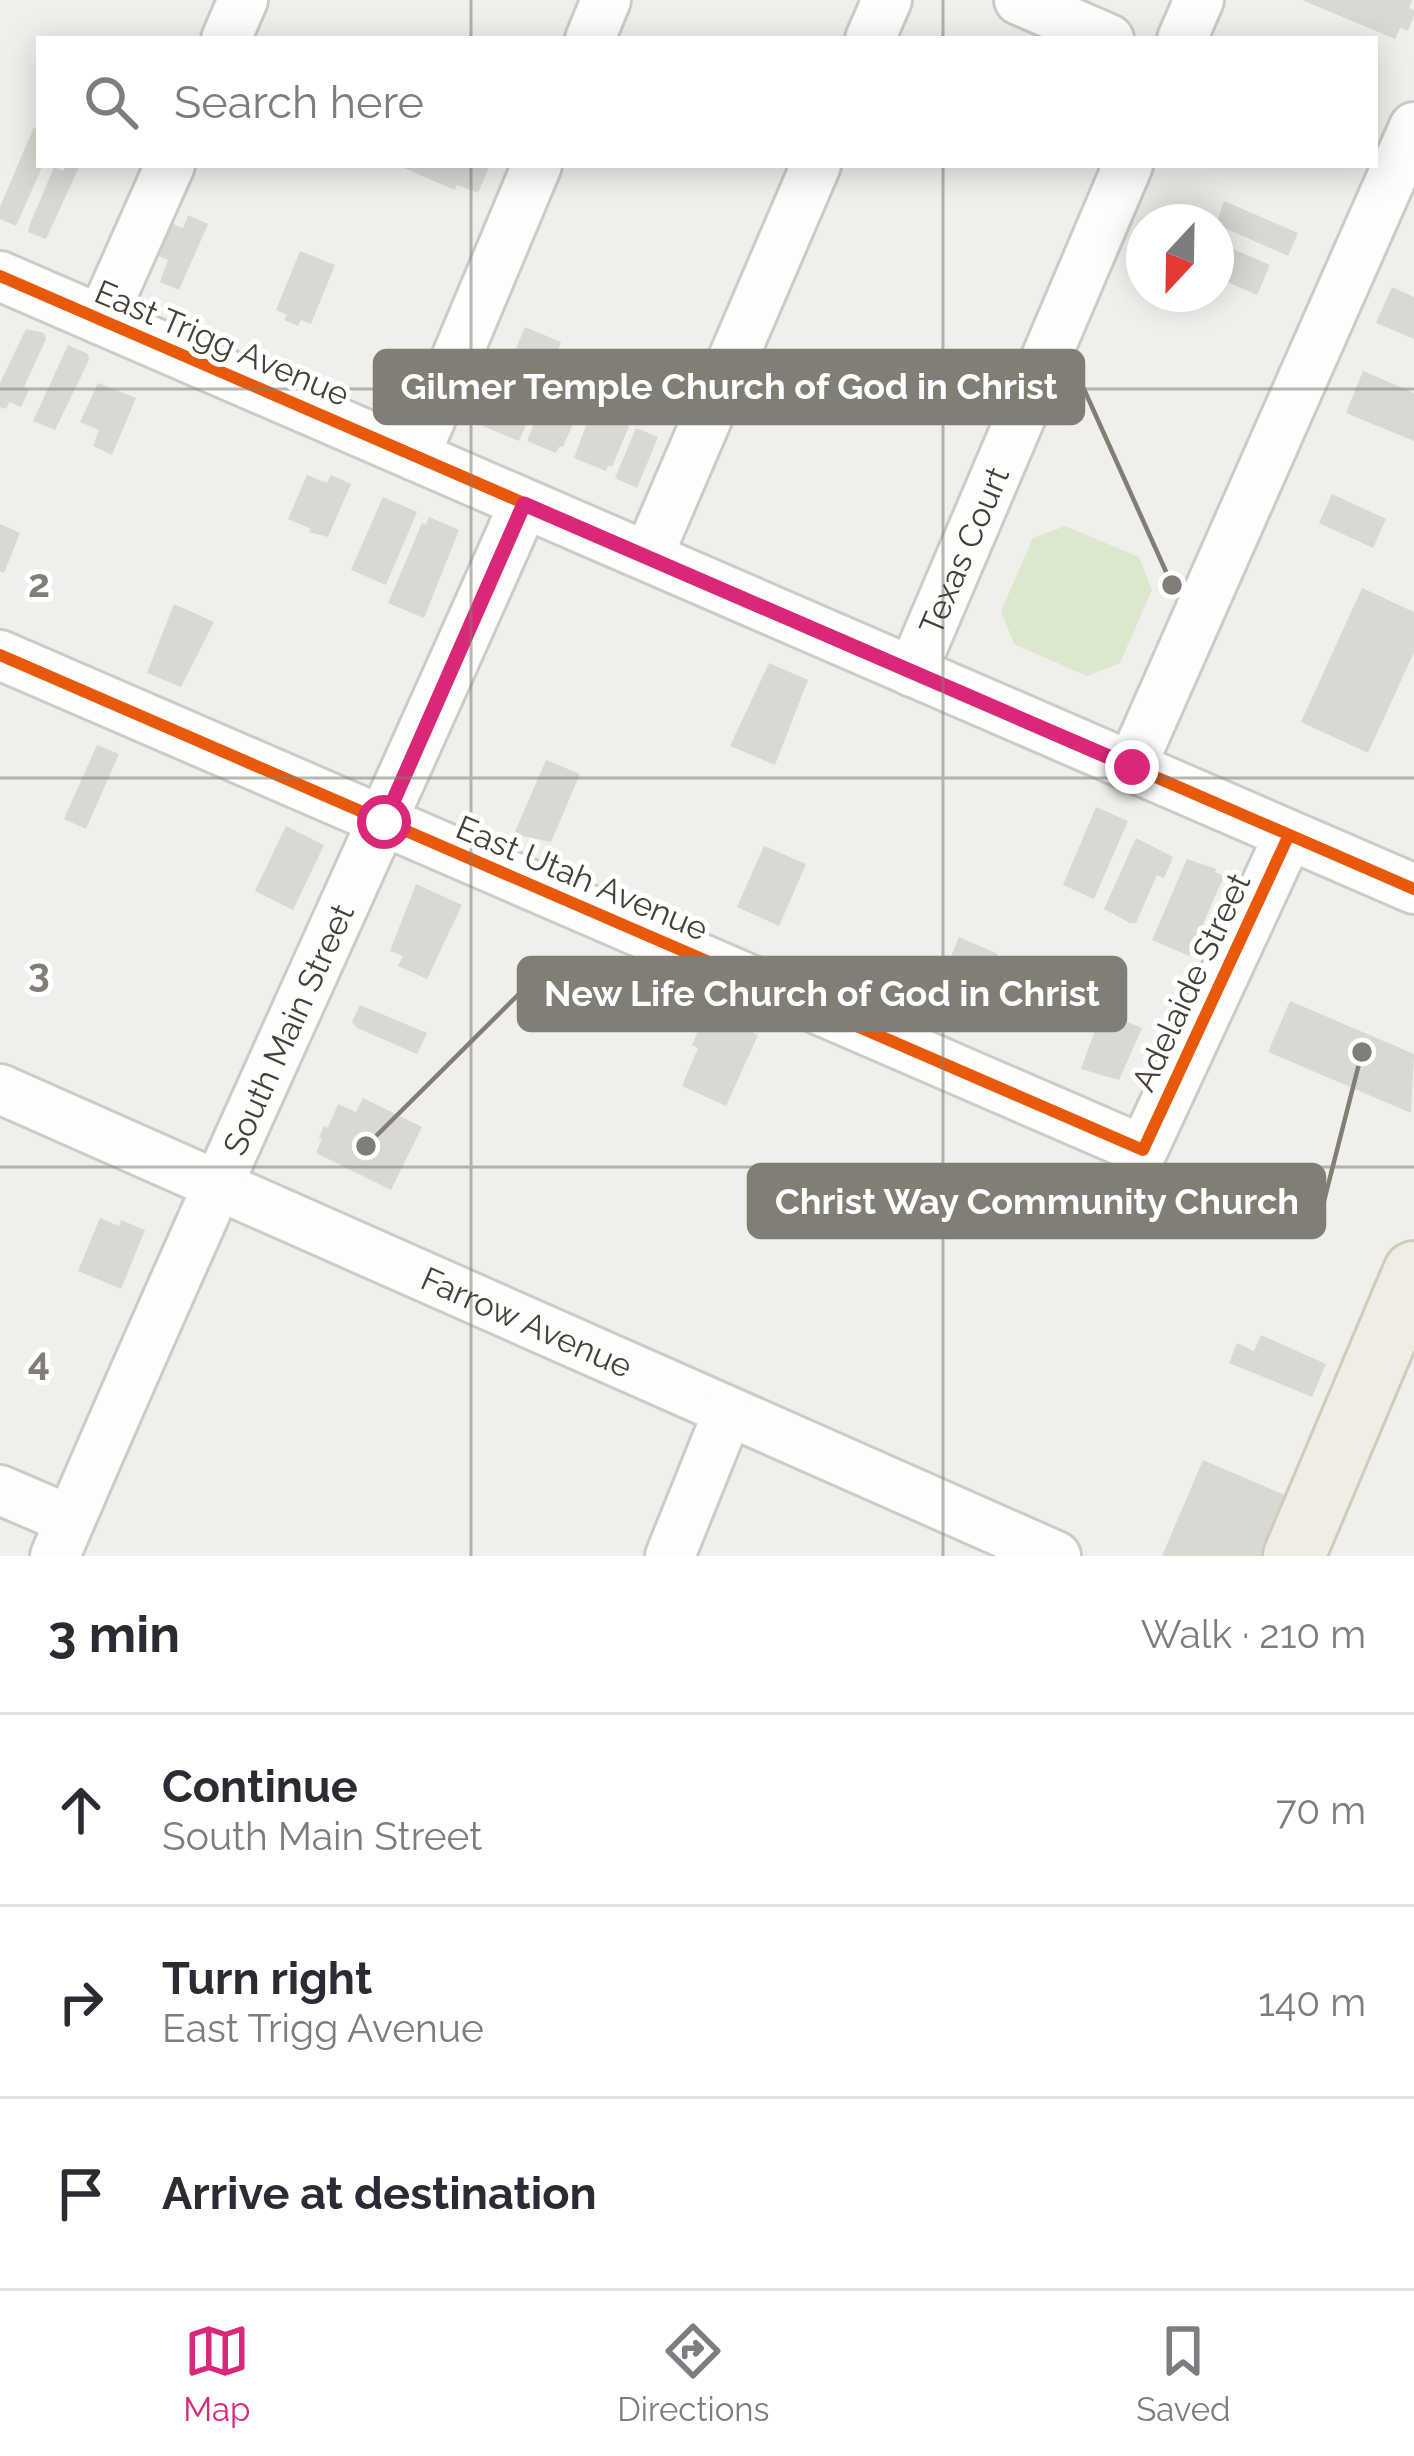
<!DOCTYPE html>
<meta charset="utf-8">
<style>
body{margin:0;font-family:Raleway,sans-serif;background:#f7f7f7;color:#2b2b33}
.compass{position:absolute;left:1126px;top:204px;width:108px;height:108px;border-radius:50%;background:#fff;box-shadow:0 6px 30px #0003;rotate:202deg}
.stop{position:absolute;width:36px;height:36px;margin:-27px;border:9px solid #db2777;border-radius:50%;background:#fff}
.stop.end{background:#db2777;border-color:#fff;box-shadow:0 3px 12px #0008}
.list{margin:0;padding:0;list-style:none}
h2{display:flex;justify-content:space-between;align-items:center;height:156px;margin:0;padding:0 48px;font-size:51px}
h2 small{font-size:39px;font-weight:400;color:#7c7c81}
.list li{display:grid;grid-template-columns:78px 1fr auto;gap:36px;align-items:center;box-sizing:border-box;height:192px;padding:0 48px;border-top:3px solid #e1e1e2}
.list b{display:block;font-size:45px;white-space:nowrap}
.list p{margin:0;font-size:39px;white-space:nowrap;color:#7c7c81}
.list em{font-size:39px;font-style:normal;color:#7c7c81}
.icon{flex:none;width:66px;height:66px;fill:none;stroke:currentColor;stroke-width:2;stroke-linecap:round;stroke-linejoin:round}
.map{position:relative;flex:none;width:1414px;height:1556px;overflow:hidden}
.search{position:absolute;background:#fff;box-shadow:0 6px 30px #0003;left:36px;right:36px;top:36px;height:132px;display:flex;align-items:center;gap:30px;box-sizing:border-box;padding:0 42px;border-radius:0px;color:#7c7c81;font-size:45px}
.sheet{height:732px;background:#fff}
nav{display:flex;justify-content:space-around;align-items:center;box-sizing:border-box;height:168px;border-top:3px solid #e1e1e2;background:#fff;font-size:33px;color:#7c7c81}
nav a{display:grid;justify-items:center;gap:6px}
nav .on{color:#db2777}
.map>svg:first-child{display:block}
</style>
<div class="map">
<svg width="1414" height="1556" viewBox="0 0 1414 1556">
<rect width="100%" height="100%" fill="#f0efeb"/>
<polygon fill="#dce8cd" points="1065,526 1139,557 1152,590 1120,663 1087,676 1014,644 1001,611 1033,538"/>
<g fill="#d9d8d3">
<polygon points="1302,0 1412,0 1409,8 1414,10 1414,16 1408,31 1400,28 1395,39"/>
<polygon points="34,127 39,129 39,165 43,165 16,226 0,219 0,207"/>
<polygon points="66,165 80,165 46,239 28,232 30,224 54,167 63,171"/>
<polygon points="397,165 490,165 478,193 457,185 455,190"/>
<polygon points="1224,201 1298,233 1288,256 1216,224"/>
<polygon points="188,215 208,224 179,290 160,282 168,260 147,251 161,219 183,228"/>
<polygon points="1226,246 1270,265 1257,295 1216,277"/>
<polygon points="300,251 335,265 311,324 301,320 298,326 284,320 287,315 276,310"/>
<polygon points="1392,287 1414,297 1414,339 1376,323"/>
<polygon points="525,327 561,342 519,441 483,426"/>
<polygon points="26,329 44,333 46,339 24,387 29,390 21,407 9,402 6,409 0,407 0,383"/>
<polygon points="68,345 88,354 89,360 55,430 33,421"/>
<polygon points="1363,371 1414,393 1414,441 1346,413"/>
<polygon points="554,372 589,387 563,447 560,446 556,453 527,441"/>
<polygon points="98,383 136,398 112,455 93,446 99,430 80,422"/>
<polygon points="597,396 635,412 612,467 608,465 606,471 574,458"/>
<polygon points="636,428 658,437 637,488 615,478"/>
<polygon points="307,475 327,483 331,475 351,484 328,537 309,532 311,529 288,519"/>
<polygon points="1332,494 1386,519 1373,548 1319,523"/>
<polygon points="383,497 417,512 386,585 351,570"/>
<polygon points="429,517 459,530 424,618 388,603 422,523 426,525"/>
<polygon points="0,524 20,533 4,573 0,571"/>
<polygon points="1362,588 1414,612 1414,652 1368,753 1301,722"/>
<polygon points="174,604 214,622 181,687 147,673"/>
<polygon points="769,663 808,680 775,765 730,746"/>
<polygon points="97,745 119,754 86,829 64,819"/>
<polygon points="546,760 580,774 551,842 514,834"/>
<polygon points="1096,807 1128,821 1094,899 1063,885"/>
<polygon points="286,826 324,845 293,910 255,891"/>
<polygon points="1136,838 1173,857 1164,878 1157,875 1136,923 1130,923 1104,909"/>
<polygon points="764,846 806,864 779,926 737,907"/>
<polygon points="1187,859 1216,869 1215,872 1224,876 1189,956 1152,940"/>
<polygon points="416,884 462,905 427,979 398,966 403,956 390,951"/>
<polygon points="959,937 998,954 978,1001 939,985"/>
<polygon points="1290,1001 1414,1054 1411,1113 1268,1052"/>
<polygon points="360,1005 427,1033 417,1054 357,1028 352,1022"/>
<polygon points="1102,1011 1142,1028 1119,1080 1081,1069"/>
<polygon points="706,1012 758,1035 726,1106 682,1086 698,1048 692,1045"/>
<polygon points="363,1098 422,1127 391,1190 316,1153 322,1139 319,1138 324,1126 328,1128 338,1104 356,1112"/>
<polygon points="100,1218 119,1226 121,1220 145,1230 121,1289 78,1271"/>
<polygon points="1261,1335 1326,1364 1312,1397 1229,1363 1237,1343 1254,1351"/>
<polygon points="1203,1460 1287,1496 1263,1556 1162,1556"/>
</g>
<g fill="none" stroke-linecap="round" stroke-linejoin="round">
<g stroke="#cccbc7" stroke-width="54">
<g id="minor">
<polyline points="1019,0 1109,39"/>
<polyline points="226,39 243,0"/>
<polyline points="590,39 606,0"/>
<polyline points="870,39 887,0"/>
<polyline points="1182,39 1199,0"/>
<polyline points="0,276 1414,889"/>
<polyline points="101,320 170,165"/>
<polyline points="415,456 537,165"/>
<polyline points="648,556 816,165"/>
<polyline points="0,655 1143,1150 1288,837"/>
<path id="s1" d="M912,672L1128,165"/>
<polyline points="1131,767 1414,127"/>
<path id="s2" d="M0,1089L1056,1556"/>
<polyline points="0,1490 70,1520"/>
<path id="s3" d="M55,1556C206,1203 369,855 524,504"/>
<polyline points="670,1556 728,1412"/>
</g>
</g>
<g stroke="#d1cbba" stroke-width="66">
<polyline id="major" points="1294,1556 1414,1272"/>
</g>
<use href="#minor" stroke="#fdfdfc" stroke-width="48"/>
<use href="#major" stroke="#f0ede4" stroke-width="60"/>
<g stroke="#fff" stroke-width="20">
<g id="cycleway">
<polyline points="0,276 1414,889"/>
<polyline points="0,655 1143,1150 1288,837"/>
</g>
</g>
<use href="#cycleway" stroke="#e8590c" stroke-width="12"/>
</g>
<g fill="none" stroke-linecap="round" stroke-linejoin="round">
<polyline stroke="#db2777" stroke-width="15" points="384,822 524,504 1132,767"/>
</g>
<path fill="none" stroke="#817e76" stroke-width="3" stroke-opacity="0.55" d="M471,0V39M943,0V39M471,165V1556M943,165V1556M0,389H1414M0,778H1414M0,1167H1414"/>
<g text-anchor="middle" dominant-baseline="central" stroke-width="10" stroke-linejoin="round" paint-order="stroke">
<g font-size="33" fill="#454137" stroke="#fff">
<text transform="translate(222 343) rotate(23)">East Trigg Avenue</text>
<text stroke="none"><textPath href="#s1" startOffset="132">Texas Court</textPath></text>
<text transform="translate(582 878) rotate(23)">East Utah Avenue</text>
<text transform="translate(1191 982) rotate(-65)">Adelaide Street</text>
<text stroke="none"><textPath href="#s3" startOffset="576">South Main Street</textPath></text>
<text stroke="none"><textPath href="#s2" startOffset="576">Farrow Avenue</textPath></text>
</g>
</g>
<g font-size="39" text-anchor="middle" font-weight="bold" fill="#817e76" stroke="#fff" stroke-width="10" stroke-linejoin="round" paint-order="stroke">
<text x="39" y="597">2</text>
<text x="39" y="986">3</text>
<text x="39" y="1375">4</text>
</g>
<path fill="none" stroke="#817e76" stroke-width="4.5" d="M1172 585L1083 387M366 1146L519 994M1362 1052L1324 1201"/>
<g fill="#817e76" stroke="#fff" stroke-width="4.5">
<circle cx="1172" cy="585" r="12"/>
<circle cx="366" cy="1146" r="12"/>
<circle cx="1362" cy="1052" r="12"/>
</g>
<g fill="#817e76" stroke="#817e76" stroke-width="4.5">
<rect x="375" y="351" width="708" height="72" rx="12"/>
<rect x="519" y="958" width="606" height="72" rx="12"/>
<rect x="749" y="1165" width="575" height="72" rx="12"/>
</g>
<g font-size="36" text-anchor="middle" font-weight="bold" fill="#fff">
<text x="729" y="399">Gilmer Temple Church of God in Christ</text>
<text x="822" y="1006">New Life Church of God in Christ</text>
<text x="1037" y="1214">Christ Way Community Church</text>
</g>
</svg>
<svg class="compass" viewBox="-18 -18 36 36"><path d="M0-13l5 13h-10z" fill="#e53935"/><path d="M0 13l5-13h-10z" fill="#7c7c81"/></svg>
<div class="stop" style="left:384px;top:822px"></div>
<div class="stop end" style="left:1132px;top:767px"></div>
<div class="search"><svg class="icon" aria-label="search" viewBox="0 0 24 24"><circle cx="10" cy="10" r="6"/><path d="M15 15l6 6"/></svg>Search here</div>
</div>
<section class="sheet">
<h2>3 min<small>Walk · 210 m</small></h2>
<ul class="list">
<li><svg class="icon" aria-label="ahead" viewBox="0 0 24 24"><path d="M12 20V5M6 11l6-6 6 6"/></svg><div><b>Continue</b><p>South Main Street</p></div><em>70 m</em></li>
<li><svg class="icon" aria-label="right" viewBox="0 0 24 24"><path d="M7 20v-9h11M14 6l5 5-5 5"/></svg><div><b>Turn right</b><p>East Trigg Avenue</p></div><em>140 m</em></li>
<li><svg class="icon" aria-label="arrive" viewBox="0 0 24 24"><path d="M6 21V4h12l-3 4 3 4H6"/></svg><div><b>Arrive at destination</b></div></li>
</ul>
</section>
<nav>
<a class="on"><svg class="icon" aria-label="map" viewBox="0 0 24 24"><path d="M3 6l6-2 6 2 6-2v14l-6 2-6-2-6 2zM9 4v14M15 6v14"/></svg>Map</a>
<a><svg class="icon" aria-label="directions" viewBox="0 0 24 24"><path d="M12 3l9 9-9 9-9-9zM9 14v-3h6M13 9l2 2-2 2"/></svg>Directions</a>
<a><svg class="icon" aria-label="saved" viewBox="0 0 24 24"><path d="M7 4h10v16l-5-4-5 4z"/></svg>Saved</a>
</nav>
